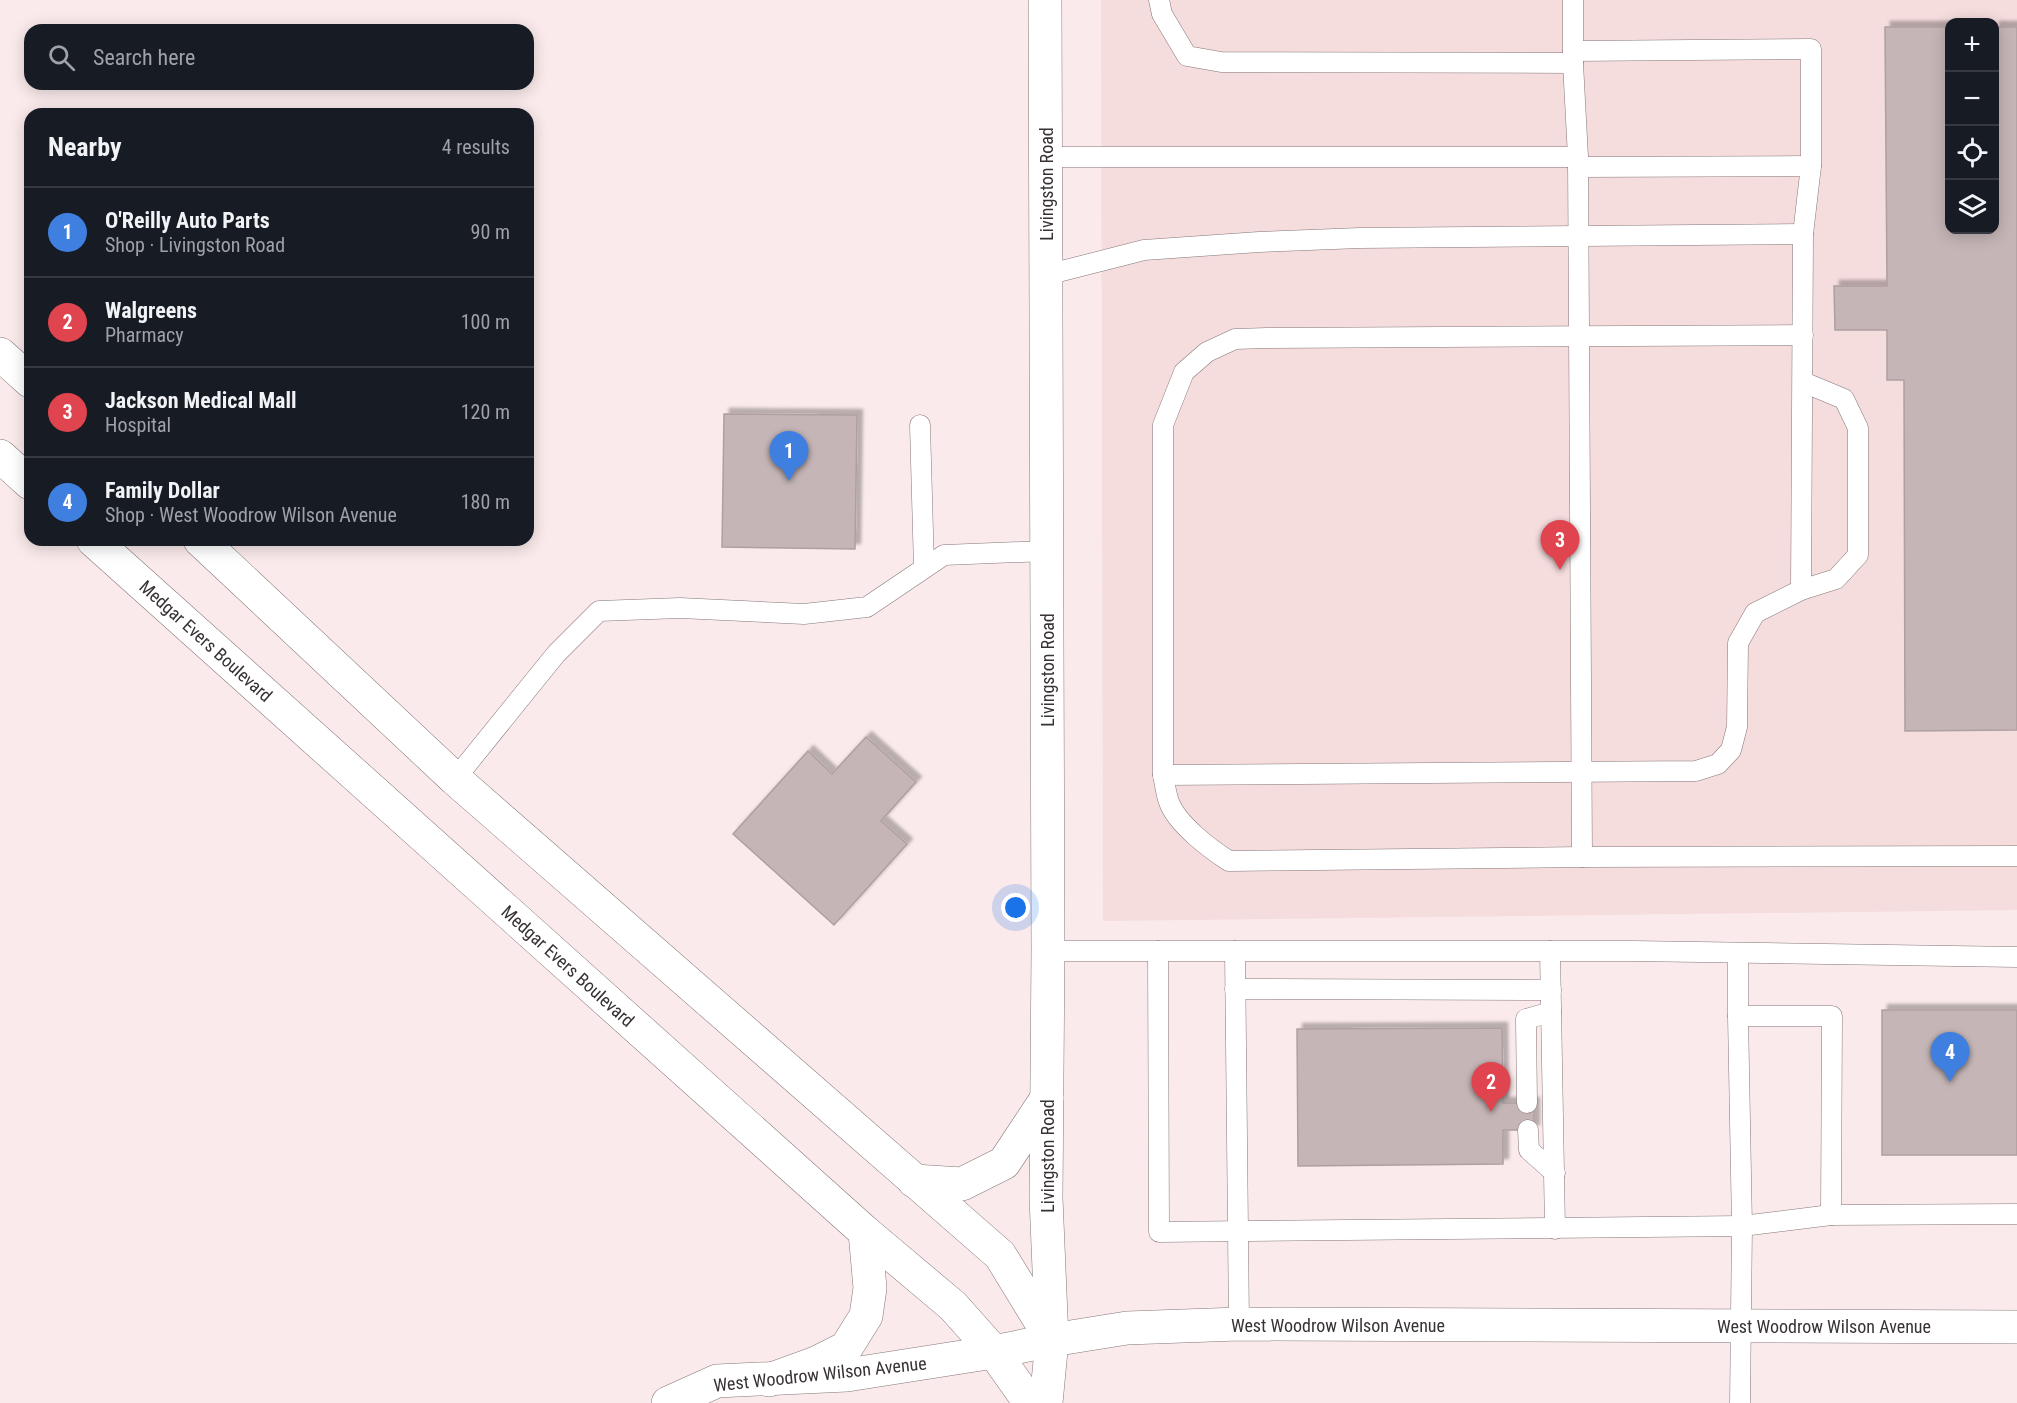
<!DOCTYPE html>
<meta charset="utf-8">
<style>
body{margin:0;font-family:"Roboto Condensed",sans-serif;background:#242831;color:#f1f3f6}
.controls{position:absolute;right:18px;top:18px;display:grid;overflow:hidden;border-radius:12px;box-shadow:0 3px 15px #0003}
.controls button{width:54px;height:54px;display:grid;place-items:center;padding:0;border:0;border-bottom:2px solid #363941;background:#171b24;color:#f1f3f6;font:30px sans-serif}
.you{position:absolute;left:1016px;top:908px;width:21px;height:21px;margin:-15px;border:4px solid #fff;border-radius:50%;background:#1a73e8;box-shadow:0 0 0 9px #1a73e833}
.badge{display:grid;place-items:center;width:39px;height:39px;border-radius:50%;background:#8c9099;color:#fff;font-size:20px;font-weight:700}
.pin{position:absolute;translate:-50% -50px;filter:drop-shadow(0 2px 3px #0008)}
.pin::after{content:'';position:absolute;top:32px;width:21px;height:18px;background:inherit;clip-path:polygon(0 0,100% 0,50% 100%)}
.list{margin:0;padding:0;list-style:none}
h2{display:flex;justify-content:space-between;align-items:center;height:78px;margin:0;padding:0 24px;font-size:26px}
h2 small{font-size:20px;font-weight:400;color:#9ea1a6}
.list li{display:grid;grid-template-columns:39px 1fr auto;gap:18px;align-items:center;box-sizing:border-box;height:90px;padding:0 24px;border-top:2px solid #363941}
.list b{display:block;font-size:22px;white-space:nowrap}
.list p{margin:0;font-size:20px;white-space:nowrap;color:#9ea1a6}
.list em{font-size:20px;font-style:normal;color:#9ea1a6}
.icon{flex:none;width:33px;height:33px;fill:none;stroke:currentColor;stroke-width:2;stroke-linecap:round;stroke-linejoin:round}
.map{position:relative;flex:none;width:2017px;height:1403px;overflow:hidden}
.search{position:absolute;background:#171b24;box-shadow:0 3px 15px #0003;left:24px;top:24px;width:510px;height:66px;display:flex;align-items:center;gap:15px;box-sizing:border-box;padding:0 21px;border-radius:18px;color:#9ea1a6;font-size:22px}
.panel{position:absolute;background:#171b24;box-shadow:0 3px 15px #0003;left:24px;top:108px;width:510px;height:438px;border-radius:18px}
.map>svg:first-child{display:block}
</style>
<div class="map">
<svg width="2017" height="1403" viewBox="0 0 2017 1403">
<defs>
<filter id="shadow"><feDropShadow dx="5.5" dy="-5.5" stdDeviation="1.5" flood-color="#0004"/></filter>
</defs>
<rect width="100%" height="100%" fill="#fbeaeb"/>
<path fill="#f5dcdd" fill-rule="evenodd" d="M1101,0H2017V910L1103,921ZM1950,22H1994V230H1950Z"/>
<g fill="#c5b5b6" stroke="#af9fa0" stroke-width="1.5" filter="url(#shadow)">
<polygon points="1885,27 1950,27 1950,230 1994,230 1994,27 2017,27 2017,730 1905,731 1904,380 1887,380 1887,330 1835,330 1834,286 1887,286"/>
<polygon points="724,414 857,415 855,549 722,547"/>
<polygon points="866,737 916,782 881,821 907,844 834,925 733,834 808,751 832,774"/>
<rect x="1882" y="1010" width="135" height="145"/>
<polygon points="1502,1028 1503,1103 1534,1103 1534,1130 1503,1130 1503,1164 1298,1166 1297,1029"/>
</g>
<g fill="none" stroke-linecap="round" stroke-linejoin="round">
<g stroke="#857778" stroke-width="21">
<g id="service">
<polyline points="1159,0 1162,14 1187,56 1221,62 1573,63"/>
<polyline points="1573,0 1573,63 1578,157 1582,857"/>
<polyline points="1573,51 1811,49 1811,166 1803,234 1801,590"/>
<polyline points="1046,157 1578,157"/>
<polyline points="1578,167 1811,166"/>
<polyline points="1046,275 1144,250 1259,242 1360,238 1803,234"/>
<path d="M1803,335L1267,338L1235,339L1207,352L1184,372L1163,425V775C1165,784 1166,794 1169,802C1177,824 1210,849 1229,861L1582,857L2017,856"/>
<polyline points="920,425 924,568"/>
<polyline points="1163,775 1696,771 1718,764 1731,750 1737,727 1738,643 1755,613 1801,590 1836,579 1858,555 1858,428 1844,399 1803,382"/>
<polyline points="455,779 556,654 599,611 680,608 804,614 867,607 944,555 1046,551"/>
<polyline points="1048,951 1633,951 2017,957"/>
<polyline points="1158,951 1159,1232 1742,1226 1740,1403"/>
<polyline points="1235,951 1239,1324"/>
<polyline points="1550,951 1555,1229"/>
<polyline points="1738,953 1738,1016 1832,1016 1831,1215 2017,1214"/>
<polyline points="1235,989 1551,990"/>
<polyline points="1738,1016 1742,1226 1831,1215"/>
<polyline points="1527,1103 1526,1019 1551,1012"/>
<polyline points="1528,1130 1529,1150 1555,1173"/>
</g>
</g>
<g stroke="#857778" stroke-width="34">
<polyline id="tertiary" points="1045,0 1048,951 1046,1198 1052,1340"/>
</g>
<g stroke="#857778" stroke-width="34">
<polyline id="secondary" points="668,1403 717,1381 847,1375 994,1352"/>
</g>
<g stroke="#857778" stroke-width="34">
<g id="primary">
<polyline points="0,354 30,381"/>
<polyline points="0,456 30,483"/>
<polyline points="93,540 865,1232 953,1306 994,1352 1030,1403"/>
<polyline points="200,540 455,779 1000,1255 1052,1340 1046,1403"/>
<polyline points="914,1181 962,1184 1004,1163 1047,1098"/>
<polyline points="994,1352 1052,1340 1127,1328 1239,1324 2017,1327"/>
<polyline points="769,1380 816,1363 846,1348 866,1316 870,1288 865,1232"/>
</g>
</g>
<use href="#service" stroke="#fff" stroke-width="20"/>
<use href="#tertiary" stroke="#fff" stroke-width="33"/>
<use href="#secondary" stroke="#fff" stroke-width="33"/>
<use href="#primary" stroke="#fff" stroke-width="33"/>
</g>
<g text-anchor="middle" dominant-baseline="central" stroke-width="4.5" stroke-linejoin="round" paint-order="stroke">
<g font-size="18" fill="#383232" stroke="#fff">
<text transform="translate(1046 184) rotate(-90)">Livingston Road</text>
<text transform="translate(206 641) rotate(42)">Medgar Evers Boulevard</text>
<text transform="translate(1047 670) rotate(-90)">Livingston Road</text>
<text transform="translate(568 966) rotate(42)">Medgar Evers Boulevard</text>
<text transform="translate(1047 1156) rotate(-90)">Livingston Road</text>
<text x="1338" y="1325">West Woodrow Wilson Avenue</text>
<text x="1824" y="1326">West Woodrow Wilson Avenue</text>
<text transform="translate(820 1374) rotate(-6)">West Woodrow Wilson Avenue</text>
</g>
</g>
</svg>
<div class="controls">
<button>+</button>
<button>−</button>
<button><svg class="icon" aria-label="locate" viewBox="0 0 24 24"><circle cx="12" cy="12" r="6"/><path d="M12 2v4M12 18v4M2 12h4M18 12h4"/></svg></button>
<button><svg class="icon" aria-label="layers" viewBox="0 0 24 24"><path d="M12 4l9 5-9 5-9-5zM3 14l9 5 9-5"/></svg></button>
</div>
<div class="you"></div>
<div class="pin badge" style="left:789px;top:481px;background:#3f7fe0">1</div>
<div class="pin badge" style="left:1491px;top:1112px;background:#e0444e">2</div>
<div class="pin badge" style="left:1560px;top:570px;background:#e0444e">3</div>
<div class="pin badge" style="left:1950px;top:1082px;background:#3f7fe0">4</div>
<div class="search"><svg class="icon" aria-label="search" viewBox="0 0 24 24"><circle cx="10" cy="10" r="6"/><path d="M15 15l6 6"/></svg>Search here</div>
<section class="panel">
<h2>Nearby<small>4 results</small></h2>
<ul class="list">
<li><span class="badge" style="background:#3f7fe0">1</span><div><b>O'Reilly Auto Parts</b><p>Shop · Livingston Road</p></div><em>90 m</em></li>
<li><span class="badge" style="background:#e0444e">2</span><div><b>Walgreens</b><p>Pharmacy</p></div><em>100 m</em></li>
<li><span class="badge" style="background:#e0444e">3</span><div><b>Jackson Medical Mall</b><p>Hospital</p></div><em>120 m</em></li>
<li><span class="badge" style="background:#3f7fe0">4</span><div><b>Family Dollar</b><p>Shop · West Woodrow Wilson Avenue</p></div><em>180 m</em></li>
</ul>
</section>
</div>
